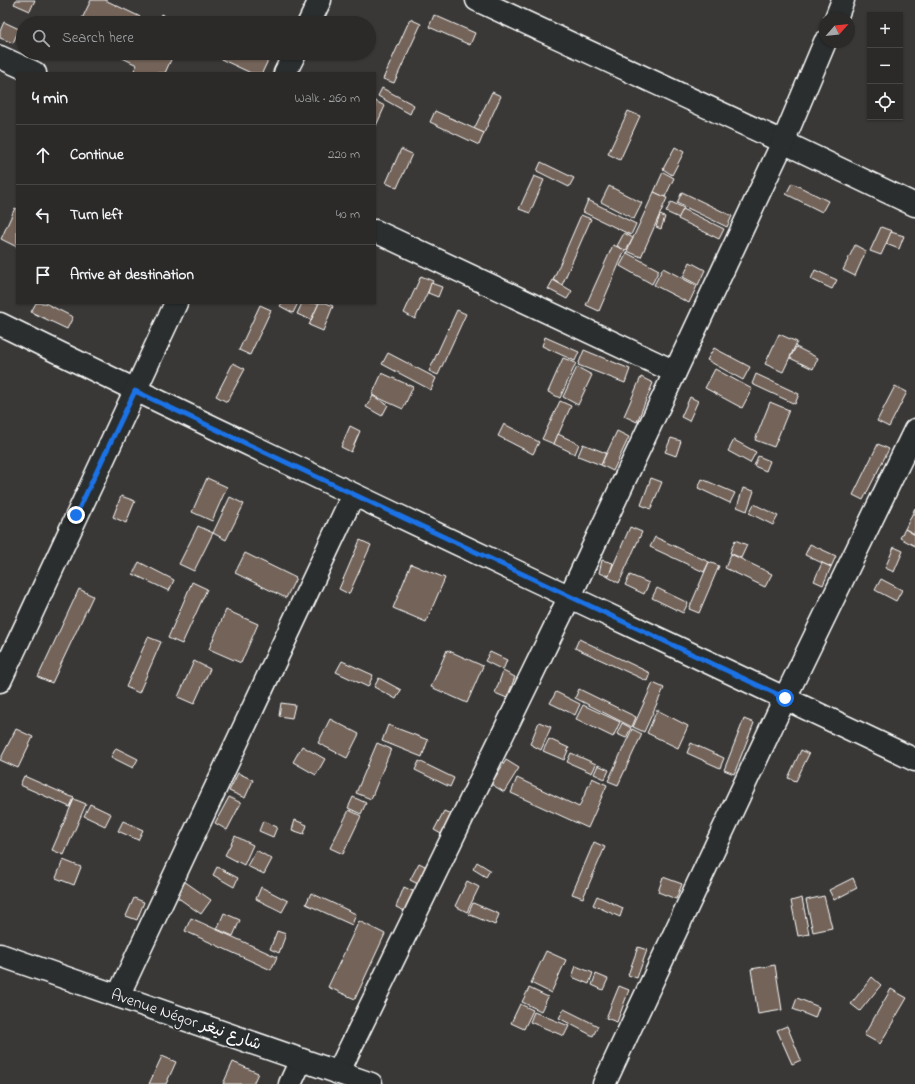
<!DOCTYPE html>
<meta charset="utf-8">
<style>
body{margin:0;font-family:"Indie Flower","Playpen Sans Arabic",sans-serif;background:#333231;color:#f1f3f6}
.controls{position:absolute;right:12px;top:12px;display:grid;overflow:hidden;border-radius:0px;box-shadow:0 1px 3px #0004}
.controls button{width:36px;height:36px;display:grid;place-items:center;padding:0;border:0;border-bottom:1px solid #474646;background:#2b2a29;color:#f1f3f6;font:20px sans-serif}
.compass{position:absolute;left:819px;top:12px;width:36px;height:36px;border-radius:50%;background:#2b2a29;box-shadow:0 1px 3px #0004;rotate:63deg}
.stop{position:absolute;width:12px;height:12px;margin:-9px;border:3px solid #1a73e8;border-radius:50%;background:#fff}
.stop.end{background:#1a73e8;border-color:#fff;box-shadow:0 1px 4px #0008}
.list{margin:0;padding:0;list-style:none}
h2{display:flex;justify-content:space-between;align-items:center;height:52px;margin:0;padding:0 16px;font-size:17px}
h2 small{font-size:13px;font-weight:400;color:#a6a7a8}
.list li{display:grid;grid-template-columns:26px 1fr auto;gap:12px;align-items:center;box-sizing:border-box;height:60px;padding:0 16px;border-top:1px solid #474646}
.list b{display:block;font-size:15px;white-space:nowrap}
.list em{font-size:13px;font-style:normal;color:#a6a7a8}
.icon{flex:none;width:22px;height:22px;fill:none;stroke:currentColor;stroke-width:2;stroke-linecap:round;stroke-linejoin:round}
.map{position:relative;flex:none;width:915px;height:1084px;overflow:hidden}
.search{position:absolute;background:#2b2a29;box-shadow:0 1px 3px #0004;left:16px;top:16px;width:360px;height:44px;display:flex;align-items:center;gap:10px;box-sizing:border-box;padding:0 14px;border-radius:22px;color:#a6a7a8;font-size:15px}
.panel{position:absolute;background:#2b2a29;box-shadow:0 1px 3px #0004;left:16px;top:72px;width:360px;height:232px;border-radius:0px}
.map>svg:first-child{display:block}
</style>
<div class="map">
<svg width="915" height="1084" viewBox="0 0 915 1084">
<rect width="100%" height="100%" fill="#393837"/>
<filter id="ink" filterUnits="userSpaceOnUse"><feTurbulence type="fractalNoise" baseFrequency=".025" numOctaves="2"/><feDisplacementMap in="SourceGraphic" scale="8" xChannelSelector="R" yChannelSelector="G"/><feConvolveMatrix kernelMatrix="1 2 1 2 8 2 1 2 1" color-interpolation-filters="sRGB"/></filter>
<g filter="url(#ink)">
<g fill="#736359" stroke="#fff">
<polygon points="16,0 35,0 30,11 14,4"/>
<polygon points="91,0 105,0 153,23 80,23"/>
<polygon points="161,14 178,23 157,23"/>
<polygon points="434,15 475,33 470,45 429,27"/>
<polygon points="410,19 421,24 394,83 383,79"/>
<polygon points="4,22 19,29 13,43 0,38 0,31"/>
<polygon points="112,53 174,53 165,73 135,73 133,72 137,65"/>
<polygon points="208,53 270,53 271,54 262,73 251,73"/>
<polygon points="382,88 414,105 410,114 378,96"/>
<polygon points="492,92 501,96 484,133 474,129"/>
<polygon points="375,101 385,106 375,128"/>
<polygon points="435,111 484,133 479,145 430,122"/>
<polygon points="628,111 640,116 620,160 608,154"/>
<polygon points="675,147 684,152 672,175 663,169"/>
<polygon points="401,149 412,154 397,188 386,183"/>
<polygon points="541,162 574,178 569,187 537,171"/>
<polygon points="663,172 674,178 665,197 654,192"/>
<polygon points="534,176 544,180 530,213 519,209"/>
<polygon points="792,183 828,201 822,212 786,194"/>
<polygon points="609,186 642,203 634,219 601,202"/>
<polygon points="654,192 667,198 641,257 627,251"/>
<polygon points="682,192 732,216 727,227 677,203"/>
<polygon points="588,200 636,224 631,235 583,212"/>
<polygon points="671,202 684,208 679,218 666,212"/>
<polygon points="15,208 17,209 17,247 1,239"/>
<polygon points="683,209 724,229 719,239 678,219"/>
<polygon points="581,215 591,219 562,285 553,280"/>
<polygon points="660,215 665,217 661,229 656,227"/>
<polygon points="881,227 892,231 881,255 870,251"/>
<polygon points="891,232 904,236 899,249 886,244"/>
<polygon points="624,233 633,238 626,251 617,246"/>
<polygon points="613,245 625,250 599,311 586,305"/>
<polygon points="855,245 866,251 855,276 843,270"/>
<polygon points="627,253 659,270 652,284 620,266"/>
<polygon points="690,262 705,270 698,285 683,277"/>
<polygon points="663,268 697,286 689,303 654,285"/>
<polygon points="815,270 837,280 832,289 811,279"/>
<polygon points="421,276 433,281 415,319 404,313"/>
<polygon points="553,280 572,291 567,299 548,289"/>
<polygon points="431,283 442,287 438,297 428,293"/>
<polygon points="36,303 45,303 73,317 67,329 31,312"/>
<polygon points="282,303 298,303 293,313 280,306"/>
<polygon points="302,303 319,303 311,320 297,314"/>
<polygon points="319,303 326,303 333,306 323,331 309,325"/>
<polygon points="260,305 271,310 250,355 239,350"/>
<polygon points="457,310 466,314 438,375 429,371"/>
<polygon points="779,334 797,342 783,372 765,364"/>
<polygon points="545,337 579,352 575,361 542,346"/>
<polygon points="796,347 818,358 813,369 790,358"/>
<polygon points="714,348 750,367 743,380 707,360"/>
<polygon points="584,350 630,369 625,383 578,365"/>
<polygon points="388,353 436,378 431,390 382,364"/>
<polygon points="563,358 576,363 560,398 548,392"/>
<polygon points="233,363 245,369 227,402 216,396"/>
<polygon points="577,367 592,375 578,405 563,397"/>
<polygon points="715,369 752,389 742,408 705,388"/>
<polygon points="382,373 413,387 403,409 372,395"/>
<polygon points="756,374 799,394 795,404 752,384"/>
<polygon points="641,377 653,383 637,422 624,416"/>
<polygon points="895,386 907,392 889,427 877,421"/>
<polygon points="373,396 388,405 382,416 366,407"/>
<polygon points="690,397 698,401 689,421 681,417"/>
<polygon points="560,401 571,406 554,444 542,439"/>
<polygon points="770,402 789,410 774,447 755,440"/>
<polygon points="504,424 539,442 533,454 498,436"/>
<polygon points="350,426 360,431 351,452 341,447"/>
<polygon points="617,431 629,437 613,471 601,465"/>
<polygon points="558,434 579,444 575,454 554,444"/>
<polygon points="671,438 681,441 676,456 665,452"/>
<polygon points="734,440 756,452 750,463 728,451"/>
<polygon points="583,444 606,453 601,465 578,456"/>
<polygon points="878,444 889,449 863,500 853,495"/>
<polygon points="758,456 770,461 766,471 754,466"/>
<polygon points="207,478 227,487 212,521 192,512"/>
<polygon points="651,478 662,482 651,509 641,505"/>
<polygon points="702,479 735,493 730,503 698,488"/>
<polygon points="743,488 754,491 747,511 737,507"/>
<polygon points="121,496 135,501 126,523 113,517"/>
<polygon points="230,497 244,504 226,540 213,533"/>
<polygon points="754,504 778,516 773,525 749,513"/>
<polygon points="915,508 915,534 905,529"/>
<polygon points="198,526 213,533 194,571 179,564"/>
<polygon points="630,527 642,532 619,583 608,577"/>
<polygon points="905,529 915,535 915,546 900,538"/>
<polygon points="655,537 709,562 704,572 650,547"/>
<polygon points="360,540 371,545 349,594 339,589"/>
<polygon points="735,540 747,545 741,558 730,553"/>
<polygon points="810,544 836,556 831,567 805,555"/>
<polygon points="894,547 903,551 894,572 885,568"/>
<polygon points="245,553 296,578 286,598 235,573"/>
<polygon points="731,554 772,574 765,587 725,568"/>
<polygon points="602,560 613,563 609,576 599,573"/>
<polygon points="139,562 174,580 169,591 133,574"/>
<polygon points="709,562 719,566 699,613 689,609"/>
<polygon points="822,563 831,567 823,585 814,581"/>
<polygon points="411,564 445,578 426,622 393,608"/>
<polygon points="630,575 649,583 644,594 625,585"/>
<polygon points="881,579 902,590 896,601 875,590"/>
<polygon points="192,582 207,589 182,644 168,638"/>
<polygon points="657,588 688,603 683,613 652,598"/>
<polygon points="79,589 93,596 52,683 38,677"/>
<polygon points="226,610 258,624 241,663 209,649"/>
<polygon points="148,637 161,642 139,693 126,687"/>
<polygon points="579,639 650,673 647,681 575,648"/>
<polygon points="447,650 483,666 467,703 431,687"/>
<polygon points="490,652 507,660 503,670 485,661"/>
<polygon points="194,661 210,669 194,704 178,697"/>
<polygon points="342,661 373,675 368,687 336,672"/>
<polygon points="503,671 515,677 507,698 495,693"/>
<polygon points="379,678 401,690 396,699 374,687"/>
<polygon points="653,683 664,688 644,732 633,727"/>
<polygon points="579,689 636,717 632,727 575,698"/>
<polygon points="556,692 580,704 575,715 550,703"/>
<polygon points="281,703 295,705 292,718 279,716"/>
<polygon points="583,705 620,722 613,737 576,719"/>
<polygon points="657,710 688,726 678,748 647,733"/>
<polygon points="330,719 359,734 347,758 318,743"/>
<polygon points="744,719 754,723 734,774 724,770"/>
<polygon points="539,722 551,727 541,750 530,744"/>
<polygon points="622,723 631,728 626,738 617,734"/>
<polygon points="388,725 428,740 422,757 382,741"/>
<polygon points="16,729 33,737 18,768 0,760"/>
<polygon points="632,729 642,734 618,785 608,781"/>
<polygon points="549,739 569,748 564,760 543,751"/>
<polygon points="377,743 391,749 371,799 356,793"/>
<polygon points="691,743 724,758 720,768 687,753"/>
<polygon points="302,746 325,759 316,775 293,762"/>
<polygon points="116,748 138,759 133,768 111,757"/>
<polygon points="801,750 809,754 796,781 788,778"/>
<polygon points="571,753 596,764 592,773 567,762"/>
<polygon points="506,760 519,768 504,792 491,784"/>
<polygon points="419,761 454,778 450,787 415,770"/>
<polygon points="598,765 609,770 605,779 594,774"/>
<polygon points="238,773 253,780 245,798 229,791"/>
<polygon points="24,776 74,798 70,807 20,785"/>
<polygon points="517,778 579,807 592,778 607,785 588,828 511,793"/>
<polygon points="229,797 241,803 227,830 215,823"/>
<polygon points="353,797 366,803 361,814 348,808"/>
<polygon points="74,799 86,804 64,855 52,850"/>
<polygon points="90,804 111,814 105,826 84,816"/>
<polygon points="349,810 361,816 343,854 330,848"/>
<polygon points="444,811 453,815 443,835 434,830"/>
<polygon points="295,820 307,825 304,834 292,830"/>
<polygon points="123,821 143,830 138,840 118,831"/>
<polygon points="263,821 277,827 273,837 259,831"/>
<polygon points="235,836 253,845 244,865 225,855"/>
<polygon points="594,842 605,847 583,898 572,894"/>
<polygon points="256,850 272,859 264,874 247,866"/>
<polygon points="63,860 81,867 74,885 56,878"/>
<polygon points="477,862 490,870 486,877 473,869"/>
<polygon points="419,863 429,868 420,885 410,880"/>
<polygon points="217,867 238,878 234,887 213,875"/>
<polygon points="663,877 682,884 676,899 658,892"/>
<polygon points="853,878 857,888 834,900 829,890"/>
<polygon points="184,881 211,900 201,914 174,895"/>
<polygon points="467,881 479,887 467,912 455,906"/>
<polygon points="261,887 288,901 282,912 256,899"/>
<polygon points="404,887 417,893 409,913 396,907"/>
<polygon points="311,893 356,914 352,925 306,904"/>
<polygon points="597,896 623,908 620,917 593,905"/>
<polygon points="824,896 832,928 813,932 806,900"/>
<polygon points="134,898 144,902 137,920 126,916"/>
<polygon points="802,898 809,934 798,936 791,901"/>
<polygon points="473,903 499,914 495,925 468,914"/>
<polygon points="224,913 240,920 233,936 217,929"/>
<polygon points="191,918 277,957 271,970 185,931"/>
<polygon points="359,921 385,934 355,999 328,987"/>
<polygon points="277,931 286,934 279,953 270,949"/>
<polygon points="638,947 647,950 637,978 628,975"/>
<polygon points="546,951 566,960 551,993 531,983"/>
<polygon points="775,965 782,1010 758,1014 751,969"/>
<polygon points="576,966 593,973 589,984 572,977"/>
<polygon points="596,974 608,979 603,990 592,985"/>
<polygon points="872,977 881,985 860,1011 851,1004"/>
<polygon points="619,986 629,990 617,1022 606,1018"/>
<polygon points="529,988 548,997 541,1011 522,1002"/>
<polygon points="891,989 907,998 880,1044 864,1035"/>
<polygon points="797,998 819,1007 815,1018 793,1009"/>
<polygon points="520,1004 533,1010 524,1029 511,1023"/>
<polygon points="564,1009 598,1026 593,1036 559,1018"/>
<polygon points="534,1012 569,1026 564,1036 530,1022"/>
<polygon points="787,1026 801,1060 792,1064 777,1030"/>
<polygon points="162,1056 176,1062 166,1084 149,1084"/>
<polygon points="233,1062 258,1073 253,1084 223,1084"/>
</g>
<g fill="none" stroke-linecap="round" stroke-linejoin="round">
<g stroke="#fff" stroke-width="25">
<g id="minor">
<polyline points="477,0 783,142 915,205"/>
<polyline points="836,18 843,0"/>
<polyline points="309,23 320,0"/>
<polyline points="0,57 35,73"/>
<polyline points="285,73 295,53"/>
<polyline points="375,231 675,372"/>
<path d="M0,324C303,473 610,615 915,760"/>
<polyline points="0,681 176,303"/>
<polyline points="118,996 353,495"/>
<polyline points="338,1073 570,596 783,142 825,42"/>
<polyline points="290,1084 301,1060"/>
<polyline points="604,1084 785,698 915,430"/>
</g>
</g>
<g stroke="#fff" stroke-width="25">
<polyline id="secondary" points="0,955 371,1084"/>
</g>
<use href="#minor" stroke="#2a2d2e" stroke-width="22"/>
<use href="#secondary" stroke="#2a2d2e" stroke-width="22"/>
</g>
</g>
<g fill="none" stroke-linecap="round" stroke-linejoin="round" filter="url(#ink)">
<polyline stroke="#1a73e8" stroke-width="5" points="76,515 135,391 785,698"/>
</g>
<g text-anchor="middle" dominant-baseline="central" stroke-width="3.5" stroke-linejoin="round" paint-order="stroke">
<g font-size="16" fill="#fff" stroke="#2a2d2e">
<text transform="translate(186 1020) rotate(19)">Avenue Négor شارع نيغر</text>
</g>
</g>
</svg>
<div class="controls">
<button>+</button>
<button>−</button>
<button><svg class="icon" aria-label="locate" viewBox="0 0 24 24"><circle cx="12" cy="12" r="6"/><path d="M12 2v4M12 18v4M2 12h4M18 12h4"/></svg></button>
</div>
<svg class="compass" viewBox="-18 -18 36 36"><path d="M0-13l5 13h-10z" fill="#e53935"/><path d="M0 13l5-13h-10z" fill="#a6a7a8"/></svg>
<div class="stop" style="left:785px;top:698px"></div>
<div class="stop end" style="left:76px;top:515px"></div>
<div class="search"><svg class="icon" aria-label="search" viewBox="0 0 24 24"><circle cx="10" cy="10" r="6"/><path d="M15 15l6 6"/></svg>Search here</div>
<section class="panel">
<h2>4 min<small>Walk · 260 m</small></h2>
<ul class="list">
<li><svg class="icon" aria-label="ahead" viewBox="0 0 24 24"><path d="M12 20V5M6 11l6-6 6 6"/></svg><div><b>Continue</b></div><em>220 m</em></li>
<li><svg class="icon" aria-label="left" viewBox="0 0 24 24"><path d="M17 20v-9H6M10 6l-5 5 5 5"/></svg><div><b>Turn left</b></div><em>40 m</em></li>
<li><svg class="icon" aria-label="arrive" viewBox="0 0 24 24"><path d="M6 21V4h12l-3 4 3 4H6"/></svg><div><b>Arrive at destination</b></div></li>
</ul>
</section>
</div>
